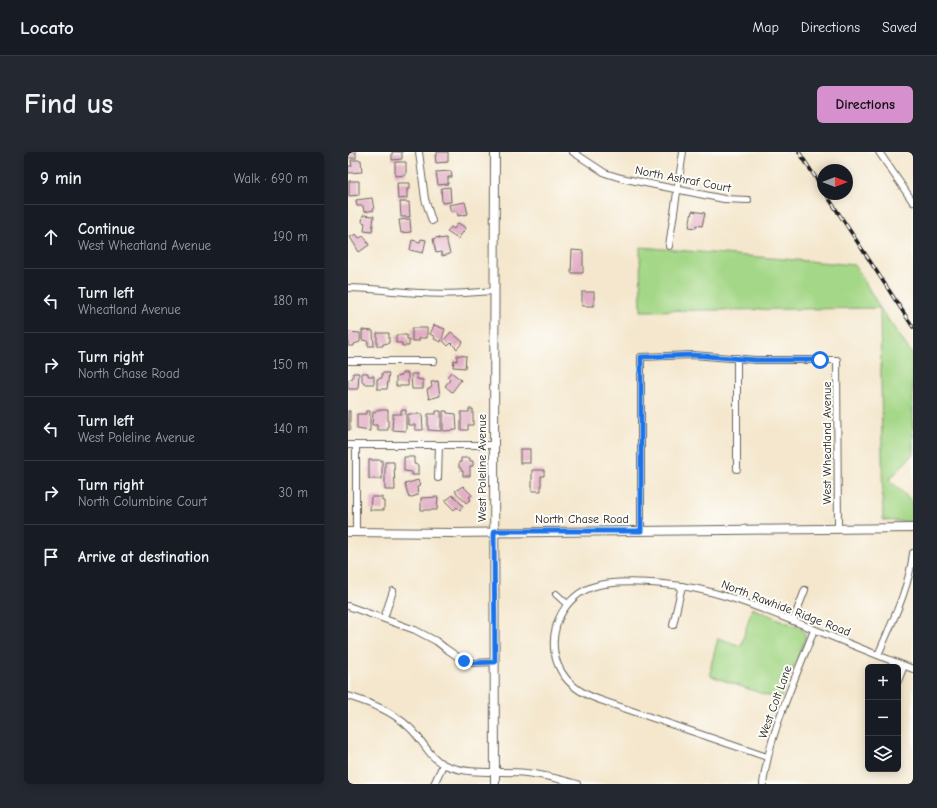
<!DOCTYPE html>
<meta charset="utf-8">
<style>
body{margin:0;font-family:"Comic Neue",sans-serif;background:#242831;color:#f1f3f6}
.controls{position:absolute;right:12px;bottom:12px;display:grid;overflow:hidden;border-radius:6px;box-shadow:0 2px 10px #0003}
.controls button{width:36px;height:36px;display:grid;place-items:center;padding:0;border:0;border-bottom:1px solid #363941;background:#171b24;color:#f1f3f6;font:20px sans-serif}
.compass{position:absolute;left:469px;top:12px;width:36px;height:36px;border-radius:50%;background:#171b24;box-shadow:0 2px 10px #0003;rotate:90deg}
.stop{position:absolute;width:12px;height:12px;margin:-9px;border:3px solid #1a73e8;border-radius:50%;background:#fff}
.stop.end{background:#1a73e8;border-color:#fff;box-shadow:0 1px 4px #0008}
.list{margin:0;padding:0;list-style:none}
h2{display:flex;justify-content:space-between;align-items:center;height:52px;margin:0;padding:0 16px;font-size:17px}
h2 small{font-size:13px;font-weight:400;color:#9ea1a6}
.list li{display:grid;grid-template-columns:26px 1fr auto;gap:12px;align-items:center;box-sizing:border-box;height:64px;padding:0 16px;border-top:1px solid #363941}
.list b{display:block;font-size:15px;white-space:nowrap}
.list p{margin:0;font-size:13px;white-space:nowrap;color:#9ea1a6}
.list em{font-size:13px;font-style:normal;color:#9ea1a6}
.icon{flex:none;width:22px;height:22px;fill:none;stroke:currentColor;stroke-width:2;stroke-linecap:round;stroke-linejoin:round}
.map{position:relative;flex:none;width:565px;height:632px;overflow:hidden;border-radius:6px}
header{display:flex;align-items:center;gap:24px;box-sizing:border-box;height:56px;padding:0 20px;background:#171b24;border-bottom:1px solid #363941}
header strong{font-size:19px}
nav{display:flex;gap:22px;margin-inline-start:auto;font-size:14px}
.intro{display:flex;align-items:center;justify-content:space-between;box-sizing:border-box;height:96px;padding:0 24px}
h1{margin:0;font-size:28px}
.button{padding:10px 18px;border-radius:6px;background:#d690ce;color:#111;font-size:14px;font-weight:700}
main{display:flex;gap:24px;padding:0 24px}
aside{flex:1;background:#171b24;border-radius:6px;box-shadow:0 2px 10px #0003}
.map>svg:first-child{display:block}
</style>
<header>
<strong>Locato</strong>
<nav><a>Map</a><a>Directions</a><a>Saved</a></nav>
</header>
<div class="intro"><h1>Find us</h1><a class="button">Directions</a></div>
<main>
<aside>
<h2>9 min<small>Walk · 690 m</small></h2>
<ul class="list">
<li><svg class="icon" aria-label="ahead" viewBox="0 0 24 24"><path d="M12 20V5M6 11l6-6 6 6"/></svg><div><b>Continue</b><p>West Wheatland Avenue</p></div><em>190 m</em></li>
<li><svg class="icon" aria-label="left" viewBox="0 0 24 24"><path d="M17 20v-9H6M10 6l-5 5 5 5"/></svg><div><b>Turn left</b><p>Wheatland Avenue</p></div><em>180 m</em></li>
<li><svg class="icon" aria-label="right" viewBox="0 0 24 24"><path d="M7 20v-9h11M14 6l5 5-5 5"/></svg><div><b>Turn right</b><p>North Chase Road</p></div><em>150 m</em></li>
<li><svg class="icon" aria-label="left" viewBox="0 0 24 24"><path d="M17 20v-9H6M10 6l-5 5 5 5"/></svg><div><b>Turn left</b><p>West Poleline Avenue</p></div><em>140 m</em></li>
<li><svg class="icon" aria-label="right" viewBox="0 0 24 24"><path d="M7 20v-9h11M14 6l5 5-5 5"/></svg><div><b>Turn right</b><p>North Columbine Court</p></div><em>30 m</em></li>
<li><svg class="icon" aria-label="arrive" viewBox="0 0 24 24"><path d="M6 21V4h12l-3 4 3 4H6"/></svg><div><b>Arrive at destination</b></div></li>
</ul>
</aside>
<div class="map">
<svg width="565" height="632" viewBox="0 0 565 632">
<rect width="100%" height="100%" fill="#fdfcf7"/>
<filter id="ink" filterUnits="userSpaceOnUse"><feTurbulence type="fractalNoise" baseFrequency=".025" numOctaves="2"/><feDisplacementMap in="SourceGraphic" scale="8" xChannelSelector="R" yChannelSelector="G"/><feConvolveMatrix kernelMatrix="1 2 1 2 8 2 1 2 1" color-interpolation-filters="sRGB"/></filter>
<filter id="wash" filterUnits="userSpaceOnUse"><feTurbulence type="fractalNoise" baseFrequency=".012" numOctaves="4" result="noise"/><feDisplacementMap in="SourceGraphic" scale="16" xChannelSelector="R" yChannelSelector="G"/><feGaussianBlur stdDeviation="0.9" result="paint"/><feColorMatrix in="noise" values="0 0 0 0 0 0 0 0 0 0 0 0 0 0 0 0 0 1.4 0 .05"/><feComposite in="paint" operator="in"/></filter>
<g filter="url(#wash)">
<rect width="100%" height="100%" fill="#f4e7cd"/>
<g fill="#a4d787" stroke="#607a52">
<polygon points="292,95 507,113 532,156 565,203 565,302 541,328 565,350 565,370 535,368 532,156 293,159"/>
<polygon points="404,456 452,476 457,481 457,488 432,548 363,524 363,514 370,486 393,494"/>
</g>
<g id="blocks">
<g fill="#e2adc5">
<rect x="0" y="0" width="8" height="6"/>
<polygon points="44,0 54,0 54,7 44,8"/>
<polygon points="89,0 100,0 100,10 88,11 87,3 89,3"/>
<polygon points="3,8 13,8 14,20 0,21 0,14 4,14"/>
<polygon points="47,10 58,10 58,23 47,24"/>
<polygon points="103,19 104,25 100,25 100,32 90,33 88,20"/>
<polygon points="1,29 11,29 11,43 1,44"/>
<polygon points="49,31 62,31 62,37 59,37 59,46 50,47"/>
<polygon points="102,35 103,50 94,51 93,36"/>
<polygon points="24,46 26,58 16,60 15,54 9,54 8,48"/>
<polygon points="52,50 61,50 62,65 53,65"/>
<polygon points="117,50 120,62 110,64 109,59 103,60 101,53"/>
<polygon points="344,59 357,61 354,74 348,73 348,76 341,75"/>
<polygon points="15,63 26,64 24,80 16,79 17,71 14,70"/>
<polygon points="62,67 63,80 53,81 51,68"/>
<polygon points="110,71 118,76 110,87 99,80 103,75 106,77"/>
<polygon points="8,82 11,86 16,84 21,93 11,100 2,85"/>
<polygon points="91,85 91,87 98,86 102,102 94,104 93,100 88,101 85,87"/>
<polygon points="73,87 78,88 75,101 62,98 64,88 72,90"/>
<polygon points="224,98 235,99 235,121 223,121"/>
<rect x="234" y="140" width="12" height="14"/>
<polygon points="86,173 97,177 93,190 86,187 87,185 82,182"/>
<polygon points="64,176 79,176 79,186 71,186 71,189 64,189"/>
<polygon points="14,178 25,179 26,194 20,194 20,189 14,188"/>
<polygon points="0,180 12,181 12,190 6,192 6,194 0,194"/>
<polygon points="103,180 115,190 109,197 103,191 100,194 95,189"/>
<polygon points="29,181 41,181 41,191 35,192 35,194 29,194"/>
<polygon points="48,183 59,183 59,187 61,187 61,194 54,194 54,191 48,191"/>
<polygon points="109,203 118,204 117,216 105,215 106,208 109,209"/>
<polygon points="103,220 113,228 104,240 97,234 102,228 99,225"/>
<polygon points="5,221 11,221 10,237 0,237 0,228 5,226"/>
<polygon points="14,221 20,221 20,224 26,224 26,232 16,232 16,230 14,230"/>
<polygon points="34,221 41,221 39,237 29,237 29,227 34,226"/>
<polygon points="54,221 60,221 60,234 48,234 48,225 54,223"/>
<polygon points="63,222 69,222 69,227 75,228 75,237 64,237"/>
<polygon points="90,229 92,244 81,247 79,238 84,235 83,230"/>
<polygon points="121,257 125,257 125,273 120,273 120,278 113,278 113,260 121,260"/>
<polygon points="28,258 40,258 40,278 29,278 29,273 24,273 25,260 28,260"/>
<polygon points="53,258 58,258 58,279 44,278 45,262 53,262"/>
<rect x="0" y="259" width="2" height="19"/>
<polygon points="18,259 22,259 22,279 9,277 9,262 18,262"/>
<polygon points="88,259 93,259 93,279 80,278 80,262 88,262"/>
<polygon points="95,259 99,259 99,261 108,262 109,278 95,279"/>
<polygon points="60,262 74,262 75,278 67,278 67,273 60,273"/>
<rect x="172" y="297" width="10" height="14"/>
<polygon points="56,305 66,305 66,312 70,313 70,323 64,323 64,320 56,319"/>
<polygon points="113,306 122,306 122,309 125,309 125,314 122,314 122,324 115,324 115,319 113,319 113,316 111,316 111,310 113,310"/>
<rect x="21" y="308" width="13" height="19"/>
<polygon points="37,310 46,310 47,338 37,338"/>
<polygon points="184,318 196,318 196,324 193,324 193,339 184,339"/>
<polygon points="70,328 72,334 69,335 70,343 61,346 57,332"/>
<polygon points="115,334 124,343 121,345 123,347 118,351 107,339"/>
<polygon points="105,343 115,354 112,358 109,355 106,358 97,349"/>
<polygon points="23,345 34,345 34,349 36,349 36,358 22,358"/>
<polygon points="90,345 89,358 73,358 73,346"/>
</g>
</g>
</g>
<g filter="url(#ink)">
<use href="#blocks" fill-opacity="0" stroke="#68635a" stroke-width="1"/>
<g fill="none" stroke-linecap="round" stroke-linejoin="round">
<g stroke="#68635a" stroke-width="8">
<g id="minor">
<polyline points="71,0 77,47 84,69"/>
<polyline points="225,0 257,21 273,26 376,47 400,48"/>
<polyline points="531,0 565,50"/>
<polyline points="321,94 335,0"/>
<path d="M0,136C25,136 49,140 73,141C98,143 122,141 147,139"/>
<polyline points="389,206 389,317"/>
<polyline points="0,209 86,209"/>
<polyline points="0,293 146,293"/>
<polyline points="90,326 91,293"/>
<polyline points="293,379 293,205 345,203 408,208 489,208 490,377"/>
<polyline points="8,380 8,293"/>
<polyline points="208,442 219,452"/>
<polyline points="0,454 67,478 88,489 97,496 116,509 125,511 147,510"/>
<polyline points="36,466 45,439"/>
<polyline points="445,469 457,438"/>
<polyline points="325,473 334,434"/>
<path d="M530,503C544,470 561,437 565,401"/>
<polyline points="550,529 556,514"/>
<path d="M0,544C24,552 43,558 62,576C74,587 82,607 97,613C123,624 151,618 178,621C196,623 212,627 229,632"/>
<path d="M419,605L255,549C240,544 227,538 217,525C194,495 208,448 244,435C264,428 295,430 316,432C367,436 412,456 458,474C494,489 529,503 565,517"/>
<polyline points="86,632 95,613"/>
<path d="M415,632C422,578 447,528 466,478"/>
</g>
</g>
<g stroke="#68635a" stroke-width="10">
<g id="tertiary">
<polyline points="147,0 146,293 147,632"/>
<polyline points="0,380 105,381 565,376"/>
</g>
</g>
<use href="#minor" stroke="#fff" stroke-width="6"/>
<use href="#tertiary" stroke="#fff" stroke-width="8"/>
<g stroke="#1c1c1c" stroke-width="3.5">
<g id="rail">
<polyline points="451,0 475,37"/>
<polyline points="478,42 565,175"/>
</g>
</g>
<use href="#rail" stroke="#fdfcf7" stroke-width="2" stroke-dasharray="6" stroke-linecap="butt"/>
</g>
</g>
<g fill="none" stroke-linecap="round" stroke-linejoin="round" filter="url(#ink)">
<polyline stroke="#1a73e8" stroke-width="5" points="116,509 125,511 147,510 146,379 293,379 293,205 345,203 408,208 472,208"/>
</g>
<g text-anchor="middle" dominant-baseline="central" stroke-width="4" stroke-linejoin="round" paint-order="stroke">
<g font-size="12" fill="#1c1c1c" stroke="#fdfcf7">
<text transform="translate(335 27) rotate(11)">North Ashraf Court</text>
<text transform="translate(479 291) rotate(-90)">West Wheatland Avenue</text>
<text transform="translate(134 316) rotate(-90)">West Poleline Avenue</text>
<text x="234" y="367">North Chase Road</text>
<text transform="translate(438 456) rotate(21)">North Rawhide Ridge Road</text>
<text transform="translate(427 550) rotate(-70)">West Colt Lane</text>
</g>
</g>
</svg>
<div class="controls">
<button>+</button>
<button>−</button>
<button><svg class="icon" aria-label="layers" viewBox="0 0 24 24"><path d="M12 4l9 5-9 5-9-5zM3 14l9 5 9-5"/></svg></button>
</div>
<svg class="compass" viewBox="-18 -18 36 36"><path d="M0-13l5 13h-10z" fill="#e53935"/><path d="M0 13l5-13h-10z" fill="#9ea1a6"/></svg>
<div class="stop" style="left:472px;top:208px"></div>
<div class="stop end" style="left:116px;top:509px"></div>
</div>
</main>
